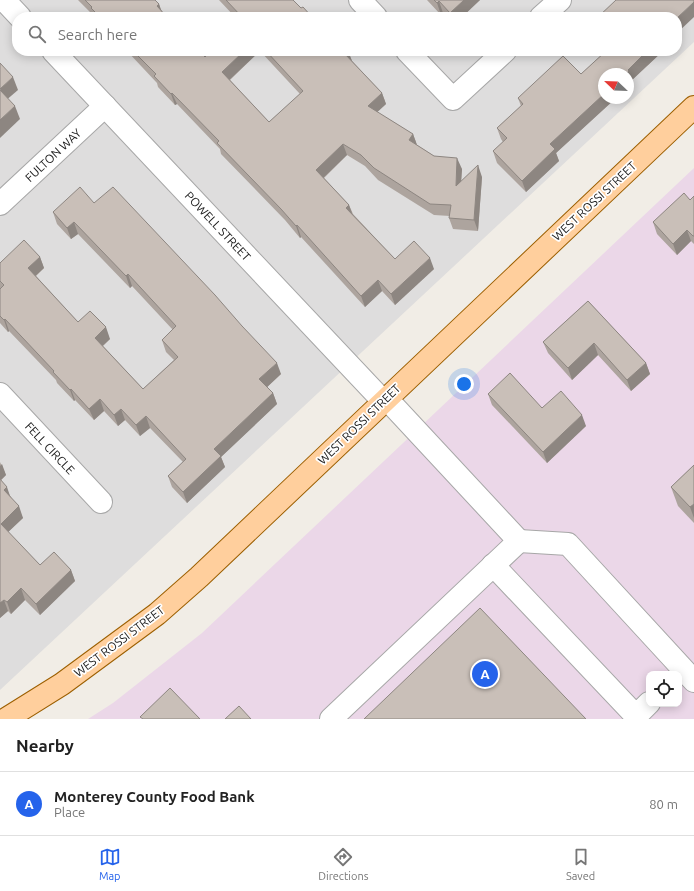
<!DOCTYPE html>
<style>
body{margin:0;font-family:Ubuntu,sans-serif;background:#f6f6f6;color:#222}
.controls{position:absolute;right:12px;bottom:12px;display:grid;overflow:hidden;border-radius:8px;box-shadow:0 2px 10px #0003}
.controls button{width:36px;height:36px;display:grid;place-items:center;padding:0;border:0;border-bottom:1px solid #e0e0e0;background:#fff;color:#222;font:20px sans-serif}
.compass{position:absolute;left:598px;top:68px;width:36px;height:36px;border-radius:50%;background:#fff;box-shadow:0 2px 10px #0003;rotate:293deg}
.you{position:absolute;left:464px;top:384px;width:14px;height:14px;margin:-10px;border:3px solid #fff;border-radius:50%;background:#1a73e8;box-shadow:0 0 0 6px #1a73e833}
.badge{display:grid;place-items:center;width:26px;height:26px;border-radius:50%;background:#2563eb;color:#fff;font-size:13px;font-weight:700}
.pin{position:absolute;translate:-50% -50%;border:2px solid #fff;box-shadow:0 1px 4px #0006}
.list{margin:0;padding:0;list-style:none}
h2{display:flex;justify-content:space-between;align-items:center;height:52px;margin:0;padding:0 16px;font-size:17px}
h2 small{font-size:13px;font-weight:400;color:#767676}
.list li{display:grid;grid-template-columns:26px 1fr auto;gap:12px;align-items:center;box-sizing:border-box;height:64px;padding:0 16px;border-top:1px solid #e0e0e0}
.list b{display:block;font-size:15px;white-space:nowrap}
.list p{margin:0;font-size:13px;white-space:nowrap;color:#767676}
.list em{font-size:13px;font-style:normal;color:#767676}
.icon{flex:none;width:22px;height:22px;fill:none;stroke:currentColor;stroke-width:2;stroke-linecap:round;stroke-linejoin:round}
.map{position:relative;flex:none;width:694px;height:719px;overflow:hidden}
.search{position:absolute;background:#fff;box-shadow:0 2px 10px #0003;left:12px;right:12px;top:12px;height:44px;display:flex;align-items:center;gap:10px;box-sizing:border-box;padding:0 14px;border-radius:16px;color:#767676;font-size:15px}
.sheet{height:116px;background:#fff}
nav{display:flex;justify-content:space-around;align-items:center;box-sizing:border-box;height:56px;border-top:1px solid #e0e0e0;background:#fff;font-size:11px;color:#767676}
nav a{display:grid;justify-items:center;gap:2px}
nav .on{color:#2563eb}
.map>svg:first-child{display:block}
</style>
<div class="map">
<svg width="694" height="719" viewBox="0 0 694 719">
<rect width="100%" height="100%" fill="#f1ede6"/>
<path fill="#dedddd" fill-rule="evenodd" d="M0,0H694V42L0,690ZM17,17H677V51H17ZM604,74H628V98H604Z"/>
<path fill="#ebd7e8" fill-rule="evenodd" d="M694,168V719H88L113,703L202,633ZM649,674H679V704H649Z"/>
<g fill="none" stroke-linecap="round" stroke-linejoin="round">
<g stroke="#a7a7a7" stroke-width="24">
<g id="minor">
<polyline points="4,0 20,17"/>
<polyline points="360,0 376,17"/>
<polyline points="541,17 560,0"/>
<polyline points="53,51 383,401"/>
<polyline points="407,51 453,99 505,51"/>
<polyline points="0,204 105,106"/>
<polyline points="0,394 101,502"/>
<polyline points="519,541 568,544 694,681"/>
<polyline points="493,565 636,716 649,703"/>
<polyline points="331,719 519,541 386,398"/>
</g>
</g>
<g stroke="#9c5f00" stroke-width="24">
<polyline id="major" points="6,719 62,684 157,614 199,577 694,107"/>
</g>
<use href="#minor" stroke="#fff" stroke-width="22"/>
<use href="#major" stroke="#ffcf9d" stroke-width="22"/>
</g>
<g fill="#ada49e" fill-rule="evenodd">
<polygon points="78,0 155,0 159,4 161,11 167,17 94,17 93,15"/>
<polygon points="219,0 293,0 301,8 312,17 235,17"/>
<polygon points="427,0 480,0 462,17 447,17 443,13 441,15"/>
<path d="M127,51H199L205,57L211,51H348L352,61L382,93L386,104L377,112L413,134L417,145L434,156L462,169L461,182L482,177L478,231L453,229L449,218L450,216L434,215L378,180L365,166L347,155L324,178L349,205L353,214L395,259L434,269L395,305L382,291L365,307L301,237L300,238L285,220L221,154L220,149L177,104L175,105L158,87L157,83ZM260,51L300,94L269,122L230,80Z"/>
<polygon points="600,51 663,51 632,80 633,82 628,87 628,74 604,98 616,98 556,153 559,161 526,192 497,163 493,151 503,142 501,139 497,128 521,106 518,98 581,74 603,54"/>
<polygon points="694,196 694,244 691,241 677,255 657,234 653,222 690,200"/>
<polygon points="94,203 281,374 267,387 273,393 277,404 221,457 225,467 187,503 172,487 168,476 183,462 150,428 140,436 125,420 118,426 104,411 94,420 75,400 74,401 57,383 56,380 9,331 8,332 0,323 0,263 40,257 44,268 36,276 78,322 110,339 103,346 143,389 174,360 166,352 162,340 173,330 132,286 130,288 78,234 71,239 57,224 53,212"/>
<polygon points="588,301 646,363 650,374 631,391 598,355 572,380 548,353 543,342"/>
<polygon points="488,394 542,408 586,426 547,463 492,405"/>
<polygon points="0,462 6,475 1,480 23,518 8,532 40,565 71,570 75,581 40,615 25,600 11,614 8,611 0,618"/>
<polygon points="694,465 694,523 678,506 671,487"/>
</g>
<g fill="#8d8681">
<polygon points="464,0 480,0 462,17 451,17 450,13"/>
<polygon points="439,1 443,13 441,15 437,3"/>
<polygon points="694,2 694,17 677,33 677,18"/>
<polygon points="159,4 163,15 157,6"/>
<polygon points="244,51 260,51 226,83 222,72"/>
<polygon points="347,51 348,51 352,61 344,53"/>
<polygon points="647,51 663,51 632,80 633,82 628,87 628,74 626,74 628,70"/>
<polygon points="13,77 18,90 4,102 0,89"/>
<polygon points="172,93 177,104 175,105 171,94"/>
<polygon points="382,93 386,104 372,117 368,106"/>
<polygon points="604,94 604,98 616,98 556,153 559,161 526,192 522,181 550,144"/>
<polygon points="15,106 20,119 0,138 0,120"/>
<polygon points="413,134 417,145 409,140"/>
<polygon points="343,144 347,155 320,181 316,170"/>
<polygon points="457,158 462,169 460,197 456,186"/>
<polygon points="478,165 482,177 478,231 474,220"/>
<polygon points="349,205 353,216 346,208"/>
<polygon points="74,222 78,234 71,239 67,228"/>
<polygon points="297,225 301,237 300,238 296,226"/>
<polygon points="687,230 691,241 677,255 673,244"/>
<polygon points="40,257 44,268 32,279 28,268"/>
<polygon points="430,258 434,269 395,305 391,294"/>
<polygon points="128,274 132,286 130,288 126,276"/>
<polygon points="378,280 382,291 365,307 361,296"/>
<polygon points="5,319 9,331 8,332 4,320"/>
<polygon points="106,327 110,339 99,349 95,338"/>
<polygon points="594,343 598,355 572,380 568,368"/>
<polygon points="277,363 281,374 264,390 259,379"/>
<polygon points="646,363 650,374 631,391 627,380"/>
<polygon points="71,389 75,400 74,401 70,390"/>
<polygon points="273,393 277,404 221,457 225,467 187,503 183,492 214,449"/>
<polygon points="100,399 104,411 94,420 89,409"/>
<polygon points="121,409 125,420 118,426 114,415"/>
<polygon points="582,415 586,426 547,463 543,452"/>
<polygon points="146,416 150,428 140,436 136,425"/>
<polygon points="2,464 6,475 0,481 0,466"/>
<polygon points="7,487 11,499 4,490"/>
<polygon points="694,504 694,518 690,507"/>
<polygon points="19,506 23,518 5,535 1,524"/>
<polygon points="71,570 75,581 40,615 36,604"/>
<polygon points="21,588 25,600 11,614 7,602"/>
<polygon points="4,600 8,611 0,618 0,603"/>
</g>
<g fill="#c9bfb8" stroke="#8d8681">
<polygon points="85,0 155,0 159,4 157,6 167,17 100,17 91,8 92,7"/>
<polygon points="226,0 293,0 301,8 303,7 312,17 242,17"/>
<polygon points="434,0 464,0 450,13 439,1 437,3"/>
<polygon points="616,0 694,0 694,2 677,18 677,17 598,17"/>
<polygon points="133,51 199,51 205,57 211,51 244,51 222,72 269,122 303,91 266,51 347,51 344,53 382,93 368,106 413,134 409,140 434,156 457,158 456,186 478,165 474,220 449,218 451,205 430,204 374,168 361,155 343,144 316,170 349,205 346,208 395,259 414,241 430,258 391,294 378,280 361,296 297,225 296,226 281,209 217,143 219,141 172,93 171,94 154,76 156,74"/>
<polygon points="606,51 647,51 628,70 629,71 626,74 604,74 604,94 550,144 555,149 522,181 493,151 507,138 497,128 523,104 518,98 563,56 581,74"/>
<polygon points="0,63 13,77 0,89"/>
<polygon points="0,90 15,106 0,120"/>
<polygon points="80,187 94,203 113,187 215,295 242,326 277,363 259,379 273,393 214,449 221,456 183,492 168,476 186,459 146,416 136,425 121,409 114,415 100,399 89,409 71,389 70,390 53,372 54,371 5,319 4,320 0,316 0,289 4,285 0,281 0,263 24,240 40,257 28,268 78,322 90,311 106,327 95,338 143,389 178,357 162,340 176,326 128,274 126,276 74,222 67,228 53,212"/>
<polygon points="684,193 690,200 694,196 694,236 693,236 687,230 673,244 653,222"/>
<polygon points="588,301 646,363 627,380 594,343 568,368 543,342"/>
<polygon points="510,373 542,408 561,391 582,415 543,452 488,394"/>
<polygon points="694,465 694,504 690,507 671,487"/>
<polygon points="0,479 7,487 4,490 19,506 1,524 40,565 54,552 71,570 36,604 21,588 7,602 4,600 0,603"/>
<polygon points="480,608 586,719 364,719"/>
<polygon points="170,688 200,719 143,719 140,717"/>
<polygon points="239,706 251,719 225,719"/>
</g>
<g text-anchor="middle" dominant-baseline="central" stroke-width="3.5" stroke-linejoin="round" paint-order="stroke">
<g font-size="12" fill="#202020" stroke="#fff">
<text transform="translate(53 155) rotate(-43)">FULTON WAY</text>
<text transform="translate(594 201) rotate(-43)">WEST ROSSI STREET</text>
<text transform="translate(218 226) rotate(47)">POWELL STREET</text>
<text transform="translate(359 424) rotate(-44)">WEST ROSSI STREET</text>
<text transform="translate(50 448) rotate(47)">FELL CIRCLE</text>
<text transform="translate(119 641) rotate(-37)">WEST ROSSI STREET</text>
</g>
</g>
</svg>
<div class="controls">
<button><svg class="icon" aria-label="locate" viewBox="0 0 24 24"><circle cx="12" cy="12" r="6"/><path d="M12 2v4M12 18v4M2 12h4M18 12h4"/></svg></button>
</div>
<svg class="compass" viewBox="-18 -18 36 36"><path d="M0-13l5 13h-10z" fill="#e53935"/><path d="M0 13l5-13h-10z" fill="#767676"/></svg>
<div class="you"></div>
<div class="pin badge" style="left:485px;top:674px">A</div>
<div class="search"><svg class="icon" aria-label="search" viewBox="0 0 24 24"><circle cx="10" cy="10" r="6"/><path d="M15 15l6 6"/></svg>Search here</div>
</div>
<section class="sheet">
<h2>Nearby<small></small></h2>
<ul class="list">
<li><span class="badge">A</span><div><b>Monterey County Food Bank</b><p>Place</p></div><em>80 m</em></li>
</ul>
</section>
<nav>
<a class="on"><svg class="icon" aria-label="map" viewBox="0 0 24 24"><path d="M3 6l6-2 6 2 6-2v14l-6 2-6-2-6 2zM9 4v14M15 6v14"/></svg>Map</a>
<a><svg class="icon" aria-label="directions" viewBox="0 0 24 24"><path d="M12 3l9 9-9 9-9-9zM9 14v-3h6M13 9l2 2-2 2"/></svg>Directions</a>
<a><svg class="icon" aria-label="saved" viewBox="0 0 24 24"><path d="M7 4h10v16l-5-4-5 4z"/></svg>Saved</a>
</nav>
